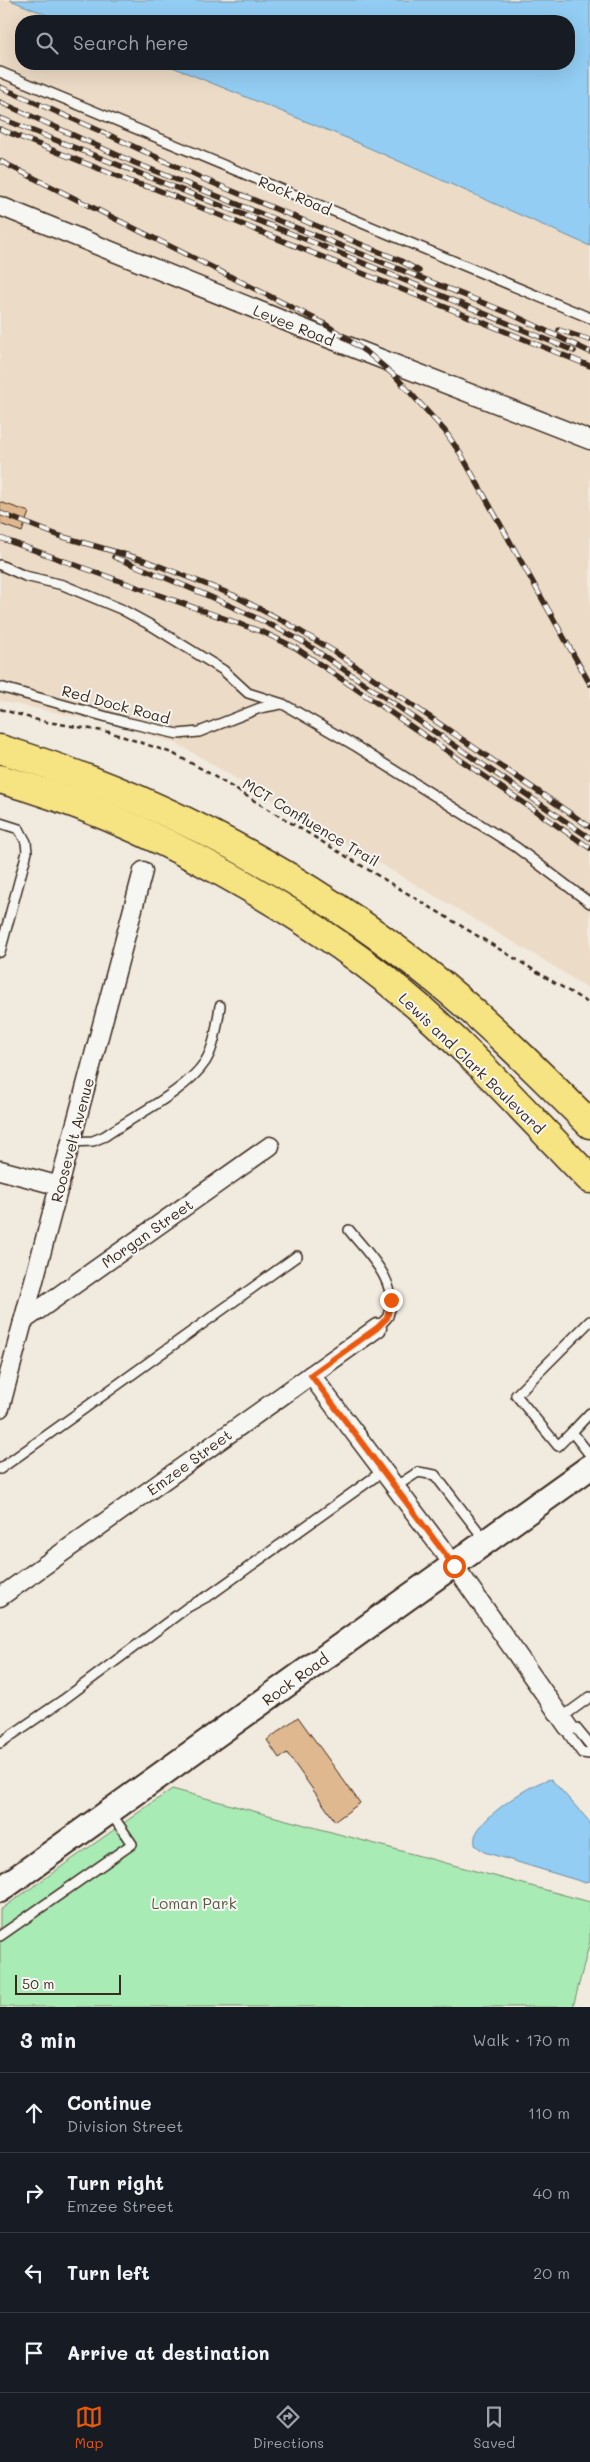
<!DOCTYPE html>
<meta charset="utf-8">
<style>
body{margin:0;font-family:Mali,sans-serif;background:#20242c;color:#f1f3f6}
.scale{position:absolute;left:15px;bottom:12px;width:106px;box-sizing:border-box;padding-left:5px;border:2px solid #3b2a1e;border-top:0;font-size:14px;line-height:18px;white-space:nowrap;color:#3b2a1e;-webkit-text-stroke:4px #f6f6f2;paint-order:stroke}
.stop{position:absolute;width:15px;height:15px;margin:-11px;border:4px solid #ea580c;border-radius:50%;background:#fff}
.stop.end{background:#ea580c;border-color:#fff;box-shadow:0 1px 5px #0008}
.list{margin:0;padding:0;list-style:none}
h2{display:flex;justify-content:space-between;align-items:center;height:65px;margin:0;padding:0 20px;font-size:21px}
h2 small{font-size:16px;font-weight:400;color:#9ea1a6}
.list li{display:grid;grid-template-columns:32px 1fr auto;gap:15px;align-items:center;box-sizing:border-box;height:80px;padding:0 20px;border-top:1px solid #363941}
.list b{display:block;font-size:19px;white-space:nowrap}
.list p{margin:0;font-size:16px;white-space:nowrap;color:#9ea1a6}
.list em{font-size:16px;font-style:normal;color:#9ea1a6}
.icon{flex:none;width:28px;height:28px;fill:none;stroke:currentColor;stroke-width:2;stroke-linecap:round;stroke-linejoin:round}
.map{position:relative;flex:none;width:590px;height:2007px;overflow:hidden}
.search{position:absolute;background:#171b24;box-shadow:0 5px 20px #0002;left:15px;right:15px;top:15px;height:55px;display:flex;align-items:center;gap:12px;box-sizing:border-box;padding:0 18px;border-radius:20px;color:#9ea1a6;font-size:19px}
.sheet{height:385px;background:#171b24}
nav{display:flex;justify-content:space-around;align-items:center;box-sizing:border-box;height:70px;border-top:1px solid #363941;background:#171b24;font-size:14px;color:#9ea1a6}
nav a{display:grid;justify-items:center;gap:2px}
nav .on{color:#ea580c}
.map>svg:first-child{display:block}
</style>
<div class="map">
<svg width="590" height="2007" viewBox="0 0 590 2007">
<rect width="100%" height="100%" fill="#f1eade"/>
<filter id="ink" filterUnits="userSpaceOnUse"><feTurbulence type="fractalNoise" baseFrequency=".02" numOctaves="2"/><feDisplacementMap in="SourceGraphic" scale="10" xChannelSelector="R" yChannelSelector="G"/><feConvolveMatrix kernelMatrix="1 2 1 2 8 2 1 2 1" color-interpolation-filters="sRGB"/></filter>
<g filter="url(#ink)">
<polygon fill="#ecdbc6" points="0,0 10,0 62,21 21,21 21,64 165,64 349,139 590,246 590,990 552,965 178,744 114,724 0,701"/>
<polygon fill="#a9ebb5" stroke="#728a6a" points="172,1789 590,1902 590,1941 573,2007 0,2007 0,1910"/>
<g fill="#93cdf3" stroke="#708c9e">
<polygon points="10,0 590,0 590,246 349,139 165,64 569,64 569,21 62,21"/>
<path d="M551,1779L590,1822V1881L583,1882L484,1852L475,1845C475,1842 474,1837 476,1834C483,1816 532,1782 551,1779Z"/>
</g>
<g fill="#dfb88f" stroke="#3b2a1e">
<polygon points="0,502 29,512 22,532 0,524"/>
<polygon points="298,1717 360,1803 335,1821 287,1753 279,1758 267,1740"/>
</g>
<g fill="none" stroke-linecap="round" stroke-linejoin="round">
<g stroke="#3b2a1e" stroke-width="12">
<g id="service">
<polyline points="0,72 590,318"/>
<polyline points="0,565 25,576 63,585 121,609 152,626 223,670 248,693 283,704 354,745 516,847 590,903"/>
<polyline points="0,687 125,722 178,734 199,732 260,708 281,704"/>
<polyline points="0,823 19,829 26,842 27,852 0,952"/>
<path d="M71,1142L93,1141L105,1136C135,1115 185,1092 205,1062C215,1046 217,1025 220,1006"/>
<path d="M349,1230C367,1253 401,1283 388,1316C386,1320 380,1324 377,1328"/>
<polyline points="590,1321 516,1395 558,1446 572,1432 590,1455"/>
<polyline points="572,1432 590,1413"/>
<polyline points="0,1469 297,1256"/>
<polyline points="395,1487 418,1472 435,1475 485,1540"/>
<polyline points="561,1718 590,1697"/>
<polyline points="0,1743 63,1700 188,1607 210,1595 383,1471"/>
<polyline points="590,1745 576,1728 568,1727 569,1735 582,1753 590,1754 590,1751"/>
<polyline points="0,1936 132,1844 110,1812"/>
</g>
</g>
<g stroke="#3b2a1e" stroke-width="21">
<g id="minor">
<polyline points="0,206 312,332 590,440"/>
<polyline points="0,1170 60,1186"/>
<polyline points="23,1321 270,1146"/>
<polyline points="311,1375 454,1565 568,1727"/>
<polyline points="0,1408 143,871"/>
<polyline points="0,1597 377,1328"/>
</g>
</g>
<g stroke="#3b2a1e" stroke-width="28">
<polyline id="secondary" points="0,1890 590,1467"/>
</g>
<g stroke="#3b2a1e" stroke-width="31">
<g id="trunk">
<path d="M0,749C152,795 295,870 421,968C481,1015 536,1070 590,1124"/>
<path d="M0,779C142,818 312,913 422,1010C482,1063 535,1123 590,1179"/>
</g>
</g>
<polyline stroke="#3b2a1e" stroke-width="2.5" stroke-dasharray="5 4" stroke-linecap="butt" points="0,709 41,721 109,732 172,753 202,769 590,1004"/>
<use href="#service" stroke="#f6f6f2" stroke-width="9"/>
<use href="#minor" stroke="#f6f6f2" stroke-width="18"/>
<use href="#secondary" stroke="#f6f6f2" stroke-width="24"/>
<use href="#trunk" stroke="#f6e381" stroke-width="28"/>
<g stroke="#3b2a1e" stroke-width="5.5">
<g id="rail">
<polyline points="0,87 107,134 201,178 399,260 419,271"/>
<polyline points="0,102 135,163 511,314 590,352"/>
<polyline points="0,118 320,245 574,351"/>
<polyline points="0,129 137,184 153,188 590,366"/>
<polyline points="0,161 325,324 369,354 396,377 445,431 462,456 590,684"/>
<polyline points="559,330 590,340"/>
<polyline points="0,513 60,536 144,560 233,595 285,622 335,652 590,827"/>
<polyline points="0,538 265,633 296,648 590,848"/>
<path d="M114,557C179,583 243,609 305,643L590,838"/>
</g>
</g>
<use href="#rail" stroke="#f6f6f2" stroke-width="4" stroke-dasharray="11" stroke-linecap="butt"/>
</g>
</g>
<g fill="none" stroke-linecap="round" stroke-linejoin="round" filter="url(#ink)">
<polyline stroke="#ea580c" stroke-width="6" points="391,1300 387,1318 377,1328 311,1375 454,1566"/>
</g>
<g text-anchor="middle" dominant-baseline="central" stroke-width="4" stroke-linejoin="round" paint-order="stroke">
<g font-size="15" fill="#3b2a1e" stroke="#f6f6f2">
<text transform="translate(295 195) rotate(23)">Rock Road</text>
<text transform="translate(294 325) rotate(22)">Levee Road</text>
<text transform="translate(116 704) rotate(15)">Red Dock Road</text>
<text transform="translate(311 822) rotate(31)">MCT Confluence Trail</text>
<text transform="translate(472 1063) rotate(44)">Lewis and Clark Boulevard</text>
<text transform="translate(72 1140) rotate(-75)">Roosevelt Avenue</text>
<text transform="translate(147 1233) rotate(-35)">Morgan Street</text>
<text transform="translate(189 1462) rotate(-36)">Emzee Street</text>
<text transform="translate(295 1679) rotate(-36)">Rock Road</text>
</g>
<g font-size="15" fill="#565a44" stroke="#f6f6f2">
<text x="194" y="1903">Loman Park</text>
</g>
</g>
</svg>
<div class="scale">50 m</div>
<div class="stop" style="left:454px;top:1566px"></div>
<div class="stop end" style="left:391px;top:1300px"></div>
<div class="search"><svg class="icon" aria-label="search" viewBox="0 0 24 24"><circle cx="10" cy="10" r="6"/><path d="M15 15l6 6"/></svg>Search here</div>
</div>
<section class="sheet">
<h2>3 min<small>Walk · 170 m</small></h2>
<ul class="list">
<li><svg class="icon" aria-label="ahead" viewBox="0 0 24 24"><path d="M12 20V5M6 11l6-6 6 6"/></svg><div><b>Continue</b><p>Division Street</p></div><em>110 m</em></li>
<li><svg class="icon" aria-label="right" viewBox="0 0 24 24"><path d="M7 20v-9h11M14 6l5 5-5 5"/></svg><div><b>Turn right</b><p>Emzee Street</p></div><em>40 m</em></li>
<li><svg class="icon" aria-label="left" viewBox="0 0 24 24"><path d="M17 20v-9H6M10 6l-5 5 5 5"/></svg><div><b>Turn left</b></div><em>20 m</em></li>
<li><svg class="icon" aria-label="arrive" viewBox="0 0 24 24"><path d="M6 21V4h12l-3 4 3 4H6"/></svg><div><b>Arrive at destination</b></div></li>
</ul>
</section>
<nav>
<a class="on"><svg class="icon" aria-label="map" viewBox="0 0 24 24"><path d="M3 6l6-2 6 2 6-2v14l-6 2-6-2-6 2zM9 4v14M15 6v14"/></svg>Map</a>
<a><svg class="icon" aria-label="directions" viewBox="0 0 24 24"><path d="M12 3l9 9-9 9-9-9zM9 14v-3h6M13 9l2 2-2 2"/></svg>Directions</a>
<a><svg class="icon" aria-label="saved" viewBox="0 0 24 24"><path d="M7 4h10v16l-5-4-5 4z"/></svg>Saved</a>
</nav>
